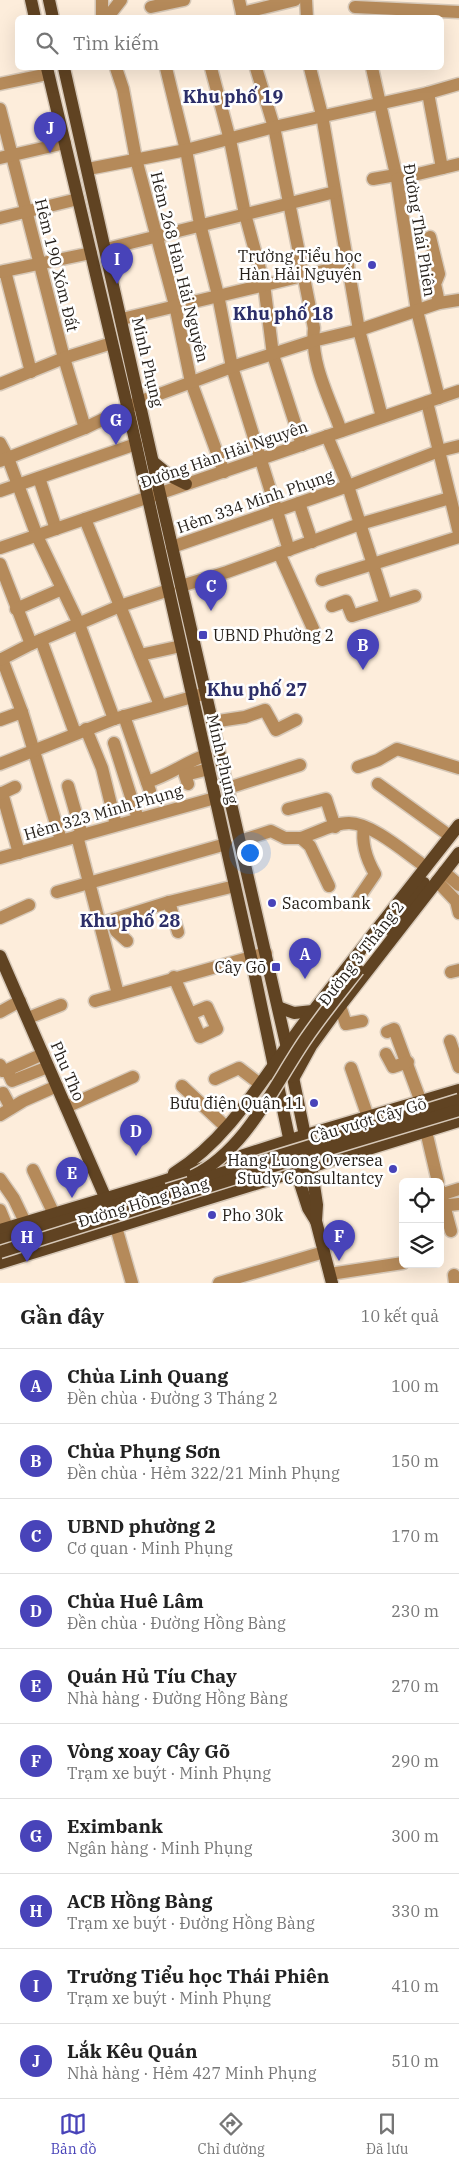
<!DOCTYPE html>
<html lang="vi">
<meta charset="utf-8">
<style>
body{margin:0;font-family:"IBM Plex Serif",serif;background:#f6f6f6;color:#222}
.controls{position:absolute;right:15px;bottom:15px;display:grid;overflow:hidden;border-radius:8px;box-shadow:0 5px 20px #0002}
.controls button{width:45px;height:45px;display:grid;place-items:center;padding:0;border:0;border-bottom:1px solid #e0e0e0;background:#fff;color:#222;font:25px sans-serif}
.you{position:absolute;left:249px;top:852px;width:18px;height:18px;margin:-12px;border:4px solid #fff;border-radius:50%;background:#1a73e8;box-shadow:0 0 0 8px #1a73e833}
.badge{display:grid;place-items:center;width:32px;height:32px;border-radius:50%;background:#4843b9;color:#fff;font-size:16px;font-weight:700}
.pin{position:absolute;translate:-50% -41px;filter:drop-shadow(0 1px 2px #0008)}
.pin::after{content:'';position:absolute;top:26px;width:18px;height:15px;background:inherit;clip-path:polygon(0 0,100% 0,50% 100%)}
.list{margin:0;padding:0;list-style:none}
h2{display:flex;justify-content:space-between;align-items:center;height:65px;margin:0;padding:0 20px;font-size:21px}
h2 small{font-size:16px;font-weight:400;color:#767676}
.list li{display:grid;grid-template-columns:32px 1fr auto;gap:15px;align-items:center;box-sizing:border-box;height:75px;padding:0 20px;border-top:1px solid #e0e0e0}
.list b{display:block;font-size:19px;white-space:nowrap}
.list p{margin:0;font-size:16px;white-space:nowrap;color:#767676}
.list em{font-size:16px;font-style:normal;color:#767676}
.icon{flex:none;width:28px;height:28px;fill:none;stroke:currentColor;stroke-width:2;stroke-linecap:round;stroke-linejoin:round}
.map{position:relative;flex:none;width:459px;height:1283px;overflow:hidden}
.search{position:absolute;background:#fff;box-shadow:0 5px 20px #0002;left:15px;right:15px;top:15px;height:55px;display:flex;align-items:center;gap:12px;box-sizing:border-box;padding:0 18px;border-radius:8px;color:#767676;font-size:19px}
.sheet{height:815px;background:#fff}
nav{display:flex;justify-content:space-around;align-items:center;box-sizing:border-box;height:70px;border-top:1px solid #e0e0e0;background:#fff;font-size:14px;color:#767676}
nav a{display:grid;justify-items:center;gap:2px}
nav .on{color:#4843b9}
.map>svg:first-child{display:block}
</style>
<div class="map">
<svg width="459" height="1283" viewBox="0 0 459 1283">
<rect width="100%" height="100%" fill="#fdeddb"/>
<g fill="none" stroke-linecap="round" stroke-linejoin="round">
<g stroke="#d6c8b8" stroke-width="15">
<g id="minor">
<polyline points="239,0 243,18"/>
<polyline points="306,0 307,18"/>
<polyline points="151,7 184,0"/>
<polyline points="355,7 459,12"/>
<polyline points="242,13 295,0"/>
<polyline points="102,18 102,0"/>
<polyline points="107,18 121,0"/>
<polyline points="116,68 123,89 136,159 175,305 191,382 224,472"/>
<polyline points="166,68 186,150 200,224 218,295 232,367 289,550"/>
<polyline points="211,68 230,140 245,214 264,284 273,355 302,445"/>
<path d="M256,68L274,127L314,328C310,363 330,399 341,431"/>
<polyline points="310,68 322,115 359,330 382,417"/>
<polyline points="372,68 397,179 417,311 439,398"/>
<polyline points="0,84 48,74"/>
<polyline points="428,93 442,168"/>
<polyline points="0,109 64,358 85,428"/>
<polyline points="0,158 65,143"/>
<polyline points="88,169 186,150 274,127 428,93 459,84"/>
<polyline points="373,179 396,175"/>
<polyline points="397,179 459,164"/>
<polyline points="0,218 78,199"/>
<polyline points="430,237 439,274 435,284 439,303"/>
<polyline points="106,249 335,192"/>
<polyline points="5,271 31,372"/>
<polyline points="0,272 91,253"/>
<polyline points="122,319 348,265"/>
<polyline points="0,384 64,358 112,343"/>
<polyline points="427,402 459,533"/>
<polyline points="327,436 348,486 386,605"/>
<polyline points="0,443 8,458 37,536 79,624 114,719"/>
<polyline points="0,461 85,428 141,401 232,367 313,341 359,330 439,303 459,300"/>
<polyline points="39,478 56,529"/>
<polyline points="0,491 136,444"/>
<polyline points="299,503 312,542"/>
<polyline points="85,519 160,705"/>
<polyline points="172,547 348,486 439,451 459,446"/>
<polyline points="0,548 459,391"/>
<polyline points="279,553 315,633"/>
<polyline points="0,564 31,644"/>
<polyline points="322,580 459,537"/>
<polyline points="181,586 227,572 360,524 450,498"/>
<polyline points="332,606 346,601 352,616 415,596"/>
<polyline points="16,609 62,589"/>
<polyline points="41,640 75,733"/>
<polyline points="140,655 181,646"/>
<polyline points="2,659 22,712 61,840"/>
<polyline points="0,660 31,644 120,606 169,590"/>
<polyline points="124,716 150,791"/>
<polyline points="0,720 22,712"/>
<polyline points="212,722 245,717 265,710 276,730 296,720"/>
<polyline points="86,729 102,768 116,825"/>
<polyline points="114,743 138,819"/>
<polyline points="0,764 114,719 203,694"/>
<polyline points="358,767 378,760 397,749 459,768"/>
<path d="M147,782C168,776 186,762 206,755"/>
<polyline points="188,784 185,775 209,769"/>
<polyline points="378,784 450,836"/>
<polyline points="68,786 82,835"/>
<polyline points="228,788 300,765"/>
<polyline points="2,793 19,853"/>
<polyline points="0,794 15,787"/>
<polyline points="288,809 326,799 335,827"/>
<polyline points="77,836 118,994"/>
<polyline points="240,841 271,831 285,838 301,838"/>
<polyline points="0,858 215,798"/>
<polyline points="444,872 459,885"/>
<polyline points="437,881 456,901 459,913"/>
<path d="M329,886L310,846L301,838C316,833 334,823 349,823C372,823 407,854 426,867"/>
<polyline points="57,892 226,844"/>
<path d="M358,899L375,874C367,860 361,844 364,827"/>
<polyline points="169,902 178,932"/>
<polyline points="0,918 29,905"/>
<polyline points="112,920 116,931 127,941"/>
<polyline points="99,924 169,902 235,886"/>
<polyline points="451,972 459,970"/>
<polyline points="174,977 200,1037 217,1029 207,1007 190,1014"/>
<polyline points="95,1001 266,953"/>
<polyline points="340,1006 346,1024 362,1021"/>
<polyline points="0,1012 20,1001"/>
<polyline points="28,1018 61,1005"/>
<polyline points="387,1032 394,1029 421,1102"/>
<polyline points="450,1041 459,1067"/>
<polyline points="386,1054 393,1067 408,1062"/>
<polyline points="0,1065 3,1071 7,1070 12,1081 48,1067"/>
<polyline points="351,1068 368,1117"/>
<polyline points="7,1070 43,1054"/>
<polyline points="215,1079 239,1068 260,1084"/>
<polyline points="182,1086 226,1127"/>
<polyline points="0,1094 3,1093 11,1108"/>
<polyline points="66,1107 133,1077"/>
<polyline points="0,1115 23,1101 57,1086"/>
<polyline points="426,1131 438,1182"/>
<polyline points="33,1170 54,1214"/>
<polyline points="0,1179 14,1199 25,1222"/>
<polyline points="440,1190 451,1231"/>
<polyline points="440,1195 459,1189"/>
<polyline points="440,1206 459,1204"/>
<polyline points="0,1210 7,1227"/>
<polyline points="116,1227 132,1283"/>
<polyline points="330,1274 403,1263"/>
<polyline points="454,1275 455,1283"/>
<polyline points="219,1283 324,1252"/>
</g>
</g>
<g stroke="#d6c8b8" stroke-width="15">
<g id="major">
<polyline points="31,0 35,18"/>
<polyline points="49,0 53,18"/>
<polyline points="47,68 130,418 251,957 296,1171 308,1208 316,1221"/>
<polyline points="64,68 160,494 287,1048 311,1165 317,1205 316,1221 332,1283"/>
<polyline points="153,462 170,476 186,484"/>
<polyline points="389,929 424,883"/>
<polyline points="0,956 106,1199"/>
<polyline points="278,1007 294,1013 313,1011"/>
<polyline points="294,1077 311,1046 340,1006 459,853"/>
<path d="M174,1173C232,1137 266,1072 307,1019C357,954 408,890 459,825"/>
<polyline points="0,1230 157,1183 306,1135 459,1090"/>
<polyline points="0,1240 167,1190"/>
<polyline points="0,1263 459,1121"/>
</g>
</g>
<use href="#minor" stroke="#b58a5a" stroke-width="12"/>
<use href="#major" stroke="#604322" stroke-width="12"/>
<g stroke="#d6c8b8" stroke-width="15" stroke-linecap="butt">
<g id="major-bridge">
<path d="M193,1176C246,1150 273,1087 305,1040C322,1015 340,993 358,970"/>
<polyline points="167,1190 459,1100"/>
<polyline points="0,1252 306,1156 459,1110"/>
</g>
</g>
<use href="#major-bridge" stroke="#604322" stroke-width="12"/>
</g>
<g fill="#4843b9" stroke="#fff" stroke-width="2">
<circle cx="372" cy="265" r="5"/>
<rect x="198" y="630" width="10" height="10" rx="2.5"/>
<circle cx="272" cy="903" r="5"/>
<rect x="271" y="962" width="10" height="10" rx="2.5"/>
<circle cx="314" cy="1103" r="5"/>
<circle cx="393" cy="1169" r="5"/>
<circle cx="212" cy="1215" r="5"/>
</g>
<g text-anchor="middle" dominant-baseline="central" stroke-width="5" stroke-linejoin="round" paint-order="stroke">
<g font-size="16" fill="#241e18" stroke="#fff">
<text transform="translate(420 230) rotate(81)">Đường Thái Phiên</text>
<text transform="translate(57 265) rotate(76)">Hẻm 190 Xóm Đất</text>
<text transform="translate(180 267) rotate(76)">Hẻm 268 Hàn Hải Nguyên</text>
<text transform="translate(148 362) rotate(77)">Minh Phụng</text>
<text transform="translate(224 454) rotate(-19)">Đường Hàn Hải Nguyên</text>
<text transform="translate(255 501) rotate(-19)">Hẻm 334 Minh Phụng</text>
<text transform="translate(223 759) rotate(77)">Minh Phụng</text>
<text transform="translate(103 812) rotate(-16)">Hẻm 323 Minh Phụng</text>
<text transform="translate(361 953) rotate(-52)">Đường 3 Tháng 2</text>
<text transform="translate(68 1071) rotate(67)">Phu Tho</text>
<text transform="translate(368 1120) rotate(-17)">Cầu vượt Cây Gõ</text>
<text transform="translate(143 1202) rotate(-17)">Đường Hồng Bàng</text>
</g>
<g font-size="16" fill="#241e18" stroke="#fff" text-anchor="end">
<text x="362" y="256">Trường Tiểu học<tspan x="362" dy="18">Hàn Hải Nguyên</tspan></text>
<text x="213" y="635" text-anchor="start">UBND Phường 2</text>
<text x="282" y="903" text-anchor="start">Sacombank</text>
<text x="266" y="967">Cây Gõ</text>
<text x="304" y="1103">Bưu điện Quận 11</text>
<text x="383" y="1160">Hang Luong Oversea<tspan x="383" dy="18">Study Consultantcy</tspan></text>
<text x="222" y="1215" text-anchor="start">Pho 30k</text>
</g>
<g font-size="18" font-weight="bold" fill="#2c2e68" stroke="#fff">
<text x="233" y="96">Khu phố 19</text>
<text x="283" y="313">Khu phố 18</text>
<text x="257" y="689">Khu phố 27</text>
<text x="130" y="920">Khu phố 28</text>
</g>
</g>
</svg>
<div class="controls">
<button><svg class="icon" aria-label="locate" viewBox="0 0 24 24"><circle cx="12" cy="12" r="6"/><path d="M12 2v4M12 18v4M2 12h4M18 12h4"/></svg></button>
<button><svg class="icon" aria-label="layers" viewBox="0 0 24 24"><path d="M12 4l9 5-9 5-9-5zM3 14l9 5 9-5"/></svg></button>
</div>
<div class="you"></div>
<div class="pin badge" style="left:305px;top:979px">A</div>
<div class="pin badge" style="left:363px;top:670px">B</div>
<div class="pin badge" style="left:211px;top:611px">C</div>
<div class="pin badge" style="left:136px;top:1156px">D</div>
<div class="pin badge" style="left:72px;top:1198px">E</div>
<div class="pin badge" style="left:339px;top:1261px">F</div>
<div class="pin badge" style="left:116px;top:445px">G</div>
<div class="pin badge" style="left:27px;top:1262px">H</div>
<div class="pin badge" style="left:117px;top:284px">I</div>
<div class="pin badge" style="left:50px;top:153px">J</div>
<div class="search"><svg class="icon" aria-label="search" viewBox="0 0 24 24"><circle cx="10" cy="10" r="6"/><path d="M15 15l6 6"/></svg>Tìm kiếm</div>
</div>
<section class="sheet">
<h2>Gần đây<small>10 kết quả</small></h2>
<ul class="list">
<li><span class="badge">A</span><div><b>Chùa Linh Quang</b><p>Đền chùa · Đường 3 Tháng 2</p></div><em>100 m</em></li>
<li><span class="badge">B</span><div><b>Chùa Phụng Sơn</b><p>Đền chùa · Hẻm 322/21 Minh Phụng</p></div><em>150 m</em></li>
<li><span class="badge">C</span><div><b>UBND phường 2</b><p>Cơ quan · Minh Phụng</p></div><em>170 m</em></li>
<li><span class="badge">D</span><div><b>Chùa Huê Lâm</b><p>Đền chùa · Đường Hồng Bàng</p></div><em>230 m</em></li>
<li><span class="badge">E</span><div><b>Quán Hủ Tíu Chay</b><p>Nhà hàng · Đường Hồng Bàng</p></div><em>270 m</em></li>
<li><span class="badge">F</span><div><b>Vòng xoay Cây Gõ</b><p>Trạm xe buýt · Minh Phụng</p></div><em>290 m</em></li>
<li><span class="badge">G</span><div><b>Eximbank</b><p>Ngân hàng · Minh Phụng</p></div><em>300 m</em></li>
<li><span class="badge">H</span><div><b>ACB Hồng Bàng</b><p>Trạm xe buýt · Đường Hồng Bàng</p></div><em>330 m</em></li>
<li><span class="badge">I</span><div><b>Trường Tiểu học Thái Phiên</b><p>Trạm xe buýt · Minh Phụng</p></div><em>410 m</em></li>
<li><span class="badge">J</span><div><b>Lắk Kêu Quán</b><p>Nhà hàng · Hẻm 427 Minh Phụng</p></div><em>510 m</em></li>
</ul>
</section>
<nav>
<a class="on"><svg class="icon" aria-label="map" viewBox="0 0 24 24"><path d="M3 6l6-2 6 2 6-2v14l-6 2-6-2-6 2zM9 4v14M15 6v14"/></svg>Bản đồ</a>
<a><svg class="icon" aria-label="directions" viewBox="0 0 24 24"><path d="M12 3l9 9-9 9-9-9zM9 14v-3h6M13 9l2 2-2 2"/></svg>Chỉ đường</a>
<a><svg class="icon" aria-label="saved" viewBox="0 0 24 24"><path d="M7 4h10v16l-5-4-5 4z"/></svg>Đã lưu</a>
</nav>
